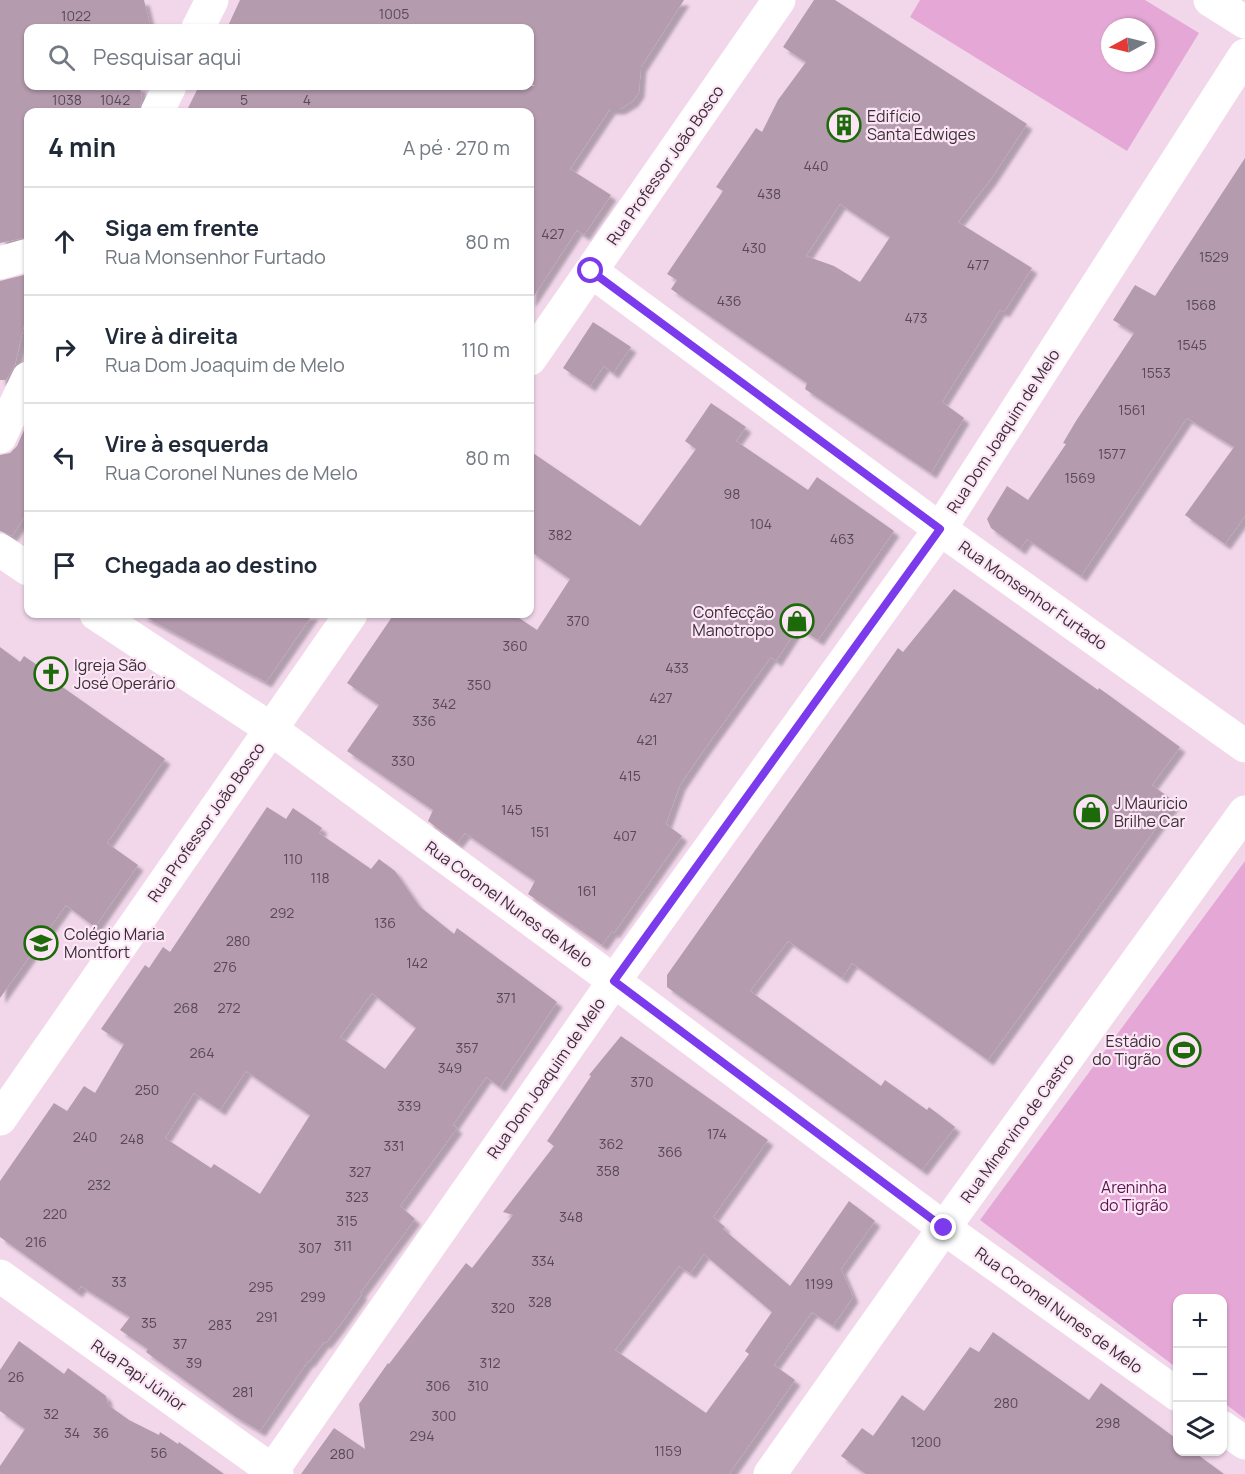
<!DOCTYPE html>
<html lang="pt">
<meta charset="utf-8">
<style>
body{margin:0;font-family:Manrope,sans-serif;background:#f6f6f7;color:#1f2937}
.controls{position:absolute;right:18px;bottom:18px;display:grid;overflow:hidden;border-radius:12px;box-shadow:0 2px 4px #0004}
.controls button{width:54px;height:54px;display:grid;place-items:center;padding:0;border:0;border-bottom:2px solid #e0e1e3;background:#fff;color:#1f2937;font:30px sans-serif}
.compass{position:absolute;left:1101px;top:18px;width:54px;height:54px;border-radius:50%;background:#fff;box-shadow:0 2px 4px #0004;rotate:263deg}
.stop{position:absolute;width:18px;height:18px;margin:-14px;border:4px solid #7c3aed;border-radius:50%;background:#fff}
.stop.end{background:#7c3aed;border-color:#fff;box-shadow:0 2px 6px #0008}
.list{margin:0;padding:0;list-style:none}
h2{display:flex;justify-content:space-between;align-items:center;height:78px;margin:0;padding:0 24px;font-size:26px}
h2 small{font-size:20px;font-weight:400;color:#747a83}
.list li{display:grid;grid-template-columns:39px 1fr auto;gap:18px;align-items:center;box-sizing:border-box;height:108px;padding:0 24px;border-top:2px solid #e0e1e3}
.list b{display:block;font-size:22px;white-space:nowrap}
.list p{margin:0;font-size:20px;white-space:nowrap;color:#747a83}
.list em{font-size:20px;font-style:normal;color:#747a83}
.icon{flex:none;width:33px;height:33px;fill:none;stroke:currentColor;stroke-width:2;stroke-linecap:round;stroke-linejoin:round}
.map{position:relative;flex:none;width:1245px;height:1474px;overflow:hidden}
.search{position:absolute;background:#fff;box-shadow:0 2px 4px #0004;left:24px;top:24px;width:510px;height:66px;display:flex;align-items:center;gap:15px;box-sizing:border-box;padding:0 21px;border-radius:12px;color:#747a83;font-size:22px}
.panel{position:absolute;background:#fff;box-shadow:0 2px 4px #0004;left:24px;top:108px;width:510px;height:510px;border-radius:12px}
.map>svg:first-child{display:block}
</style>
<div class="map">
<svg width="1245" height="1474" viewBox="0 0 1245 1474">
<defs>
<filter id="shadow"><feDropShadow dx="5.5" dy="5.5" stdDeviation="1.5" flood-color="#0004"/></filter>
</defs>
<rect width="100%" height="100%" fill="#f2d7eb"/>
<g fill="#e5a8d6" fill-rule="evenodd">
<path d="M920,0H1145L1199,33L1127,151L910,17ZM1110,27H1146V63H1110Z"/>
<polygon points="1245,861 1245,1419 1223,1402 1222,1298 1178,1298 1177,1368 980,1220"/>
</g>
<g fill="#b59bae" fill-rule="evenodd" filter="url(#shadow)">
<polygon points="0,0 144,0 151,28 28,28 28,86 140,86 142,100 138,112 28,112 28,237 0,243"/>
<polygon points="240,0 684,0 641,67 639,92 633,101 620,109 610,109 570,169 611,195 584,235 577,230 530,302 530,112 186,112 199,86 535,86 530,83 530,28 227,28"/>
<path d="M814,0H835L1027,124L991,179L958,222L1032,268L1004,312L1000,310L942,402L964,418L931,473L805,389L807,383L671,289L677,280L667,274L723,191L716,187L756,128L762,132L778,100L806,62L783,47ZM840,204L890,237L860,282L834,266L806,256Z"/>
<polygon points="1245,158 1245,516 1225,544 1185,515 1234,447 1187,418 1081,576 1027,539 1020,549 991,528 987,519 1007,486 1028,500 1066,444 1063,443 1076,421 1134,333 1113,320 1135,285 1155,296"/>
<polygon points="28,274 28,307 15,365 6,380 0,380 0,281"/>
<polygon points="593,322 631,347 613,373 604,366 590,386 563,368"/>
<polygon points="711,403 746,427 736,441 808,490 817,477 894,531 818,640 798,627 776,661 771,657 701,754 680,785 666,824 682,836 614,933 612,931 602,945 528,894 535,881 465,833 457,843 428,821 433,810 347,751 379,705 347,683 394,614 513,614 537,630 570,579 530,551 530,451 640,526 696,449 685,441"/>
<polygon points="28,421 28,511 12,536 0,531 0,455 10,453 17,446"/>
<polygon points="954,589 1098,690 1099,688 1180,747 1152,785 1175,802 988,1060 852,963 842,978 788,941 750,991 881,1086 885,1080 927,1110 929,1107 955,1127 922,1170 667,987 667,975 898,648 903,652"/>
<polygon points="140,614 313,614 266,682"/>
<polygon points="0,647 20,662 24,656 53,676 51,679 165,759 107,843 138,865 95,927 66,905 0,998"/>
<path d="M267,807L286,819L293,808L322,828L319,833L371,869L379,859L395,871L419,906L454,934L457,928L557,1002L500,1087L486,1077L453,1125L457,1128L400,1206L415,1219L360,1293L362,1294L340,1325L326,1343L324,1342L309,1362L308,1361L260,1431L236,1417L146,1352L148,1349L120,1330L130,1317L81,1286L77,1292L0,1237V1181L54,1103L67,1111L84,1086L95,1093L124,1044L101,1029L145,965L149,968L163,947L170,952ZM372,993L416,1028L385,1069L340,1037ZM246,1071L310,1115L260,1194L214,1164L211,1168L165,1138L194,1093L220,1110Z"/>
<path d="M621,1036L768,1140L713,1217L725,1227L723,1229L790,1286L849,1201L875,1221L841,1269L853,1297L833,1326L812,1312L774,1365L795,1380L729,1474H301L334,1428L365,1449L359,1404L388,1363L389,1364L466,1263L472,1268L513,1215L503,1212L554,1146L547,1141L591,1076L589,1075ZM704,1254L772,1312L745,1351L749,1354L706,1413L615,1350L679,1266L690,1273Z"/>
<polygon points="993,1332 1089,1400 1101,1383 1178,1440 1178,1452 1194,1452 1224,1474 866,1474 841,1456 862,1428 873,1436 902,1395 924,1411 970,1347 979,1352"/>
<polygon points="19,1341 64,1374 68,1368 106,1396 108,1405 129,1420 159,1435 160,1432 178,1444 179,1442 224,1474 0,1474 0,1466 25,1429 0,1411 0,1370"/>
</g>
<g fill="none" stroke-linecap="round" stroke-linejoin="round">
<g stroke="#fff" stroke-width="33">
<polyline points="198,28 212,0"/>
<polyline points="157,112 170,86"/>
<polyline points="0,263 28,255"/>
<polyline points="591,271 940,529 1245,746"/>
<polyline points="0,437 28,378"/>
<polyline points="0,550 28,569"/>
<polyline points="96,614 271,729 614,981 944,1228 1178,1395"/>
<polyline points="0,1276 277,1474"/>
<polyline points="1222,1427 1245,1443"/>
<polyline points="270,1474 614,981 940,529 1245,55"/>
<polyline points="770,1474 944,1228 1245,812"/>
</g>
<g stroke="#fff" stroke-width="33">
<polyline points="1210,0 1245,22"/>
<polyline points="530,359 779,0"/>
<polyline points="0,1119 351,614"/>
</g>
</g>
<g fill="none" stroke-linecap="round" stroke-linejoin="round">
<polyline stroke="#7c3aed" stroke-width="8" points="591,271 940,529 614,981 944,1228"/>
</g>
<defs>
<g id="building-ring" transform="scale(1.725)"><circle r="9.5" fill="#fce6f6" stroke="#1d6a0a" stroke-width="1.5"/><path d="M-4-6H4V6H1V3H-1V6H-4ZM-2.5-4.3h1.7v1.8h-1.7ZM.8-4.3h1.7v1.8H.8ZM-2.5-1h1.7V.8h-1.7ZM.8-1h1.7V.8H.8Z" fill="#1d6a0a"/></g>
<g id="shop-ring" transform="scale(1.725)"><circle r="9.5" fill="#fce6f6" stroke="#1d6a0a" stroke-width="1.5"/><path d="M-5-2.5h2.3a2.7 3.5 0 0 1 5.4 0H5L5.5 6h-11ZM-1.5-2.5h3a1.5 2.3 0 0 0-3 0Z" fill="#1d6a0a"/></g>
<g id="church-ring" transform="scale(1.725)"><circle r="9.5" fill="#fce6f6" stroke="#1d6a0a" stroke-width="1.5"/><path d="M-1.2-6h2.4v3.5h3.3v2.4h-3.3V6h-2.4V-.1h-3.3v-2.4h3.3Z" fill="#1d6a0a"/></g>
<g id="school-ring" transform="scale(1.725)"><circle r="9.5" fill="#fce6f6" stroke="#1d6a0a" stroke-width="1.5"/><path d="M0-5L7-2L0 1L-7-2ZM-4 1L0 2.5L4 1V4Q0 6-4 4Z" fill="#1d6a0a"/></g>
<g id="stadium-ring" transform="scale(1.725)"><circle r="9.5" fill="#fce6f6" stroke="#1d6a0a" stroke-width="1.5"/><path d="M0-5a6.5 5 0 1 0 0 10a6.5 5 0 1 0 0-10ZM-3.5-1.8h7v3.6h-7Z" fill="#1d6a0a"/></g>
</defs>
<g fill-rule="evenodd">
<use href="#building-ring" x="844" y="125"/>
<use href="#shop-ring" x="797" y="621"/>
<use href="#church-ring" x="51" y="674"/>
<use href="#shop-ring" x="1091" y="812"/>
<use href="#school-ring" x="41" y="943"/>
<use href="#stadium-ring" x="1184" y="1050"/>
</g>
<g text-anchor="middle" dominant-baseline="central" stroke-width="4.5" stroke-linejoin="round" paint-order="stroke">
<g font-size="14" fill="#584954">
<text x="394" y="13">1005</text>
<text x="76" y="15">1022</text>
<text x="67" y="99">1038</text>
<text x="115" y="99">1042</text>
<text x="244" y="99">5</text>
<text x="307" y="99">4</text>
<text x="816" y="165">440</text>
<text x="769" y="193">438</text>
<text x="553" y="233">427</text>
<text x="754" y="247">430</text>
<text x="1214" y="256">1529</text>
<text x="978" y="264">477</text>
<text x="729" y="300">436</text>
<text x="1201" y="304">1568</text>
<text x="916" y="317">473</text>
<text x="1192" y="344">1545</text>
<text x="1156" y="372">1553</text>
<text x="1132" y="409">1561</text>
<text x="1112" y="453">1577</text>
<text x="1080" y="477">1569</text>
<text x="732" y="493">98</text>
<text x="761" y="523">104</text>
<text x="560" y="534">382</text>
<text x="842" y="538">463</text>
<text x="578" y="620">370</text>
<text x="515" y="645">360</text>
<text x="677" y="667">433</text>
<text x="479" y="684">350</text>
<text x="661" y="697">427</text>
<text x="444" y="703">342</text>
<text x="424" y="720">336</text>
<text x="647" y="739">421</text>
<text x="403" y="760">330</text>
<text x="630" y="775">415</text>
<text x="512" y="809">145</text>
<text x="540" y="831">151</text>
<text x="625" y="835">407</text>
<text x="293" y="858">110</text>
<text x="320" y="877">118</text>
<text x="587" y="890">161</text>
<text x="282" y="912">292</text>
<text x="385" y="922">136</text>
<text x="238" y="940">280</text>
<text x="417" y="962">142</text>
<text x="225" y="966">276</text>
<text x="506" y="997">371</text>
<text x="186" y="1007">268</text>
<text x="229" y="1007">272</text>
<text x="467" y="1047">357</text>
<text x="202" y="1052">264</text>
<text x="450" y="1067">349</text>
<text x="642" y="1081">370</text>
<text x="147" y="1089">250</text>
<text x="409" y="1105">339</text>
<text x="717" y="1133">174</text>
<text x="85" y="1136">240</text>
<text x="132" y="1138">248</text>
<text x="611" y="1143">362</text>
<text x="394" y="1145">331</text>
<text x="670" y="1151">366</text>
<text x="608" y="1170">358</text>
<text x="360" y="1171">327</text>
<text x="99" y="1184">232</text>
<text x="357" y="1196">323</text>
<text x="55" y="1213">220</text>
<text x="571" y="1216">348</text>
<text x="347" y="1220">315</text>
<text x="36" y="1241">216</text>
<text x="343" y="1245">311</text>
<text x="310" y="1247">307</text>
<text x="543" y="1260">334</text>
<text x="119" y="1281">33</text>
<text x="819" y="1283">1199</text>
<text x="261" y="1286">295</text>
<text x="313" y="1296">299</text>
<text x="540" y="1301">328</text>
<text x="503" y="1307">320</text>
<text x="267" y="1316">291</text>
<text x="149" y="1322">35</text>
<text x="220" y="1324">283</text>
<text x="180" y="1343">37</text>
<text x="194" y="1362">39</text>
<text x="490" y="1362">312</text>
<text x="16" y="1376">26</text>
<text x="438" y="1385">306</text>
<text x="478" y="1385">310</text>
<text x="243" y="1391">281</text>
<text x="1006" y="1402">280</text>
<text x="51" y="1413">32</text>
<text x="444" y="1415">300</text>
<text x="1108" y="1422">298</text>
<text x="72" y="1432">34</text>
<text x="101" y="1432">36</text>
<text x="422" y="1435">294</text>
<text x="926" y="1441">1200</text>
<text x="668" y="1450">1159</text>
<text x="159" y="1452">56</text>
<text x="342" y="1453">280</text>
</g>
<g font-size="16" fill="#392e36" stroke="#fce6f6" text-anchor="start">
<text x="867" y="116">Edifício<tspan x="867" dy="18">Santa Edwiges</tspan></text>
<text x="774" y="612" text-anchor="end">Confecção<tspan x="774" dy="18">Manotropo</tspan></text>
<text x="74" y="665">Igreja São<tspan x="74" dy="18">José Operário</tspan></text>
<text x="1114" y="803">J Mauricio<tspan x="1114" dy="18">Brilhe Car</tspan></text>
<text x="64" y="934">Colégio Maria<tspan x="64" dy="18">Montfort</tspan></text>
<text x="1161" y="1041" text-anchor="end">Estádio<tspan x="1161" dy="18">do Tigrão</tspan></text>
</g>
<g font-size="16" fill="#392e36" stroke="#fce6f6">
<text transform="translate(665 165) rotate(-55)">Rua Professor João Bosco</text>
<text transform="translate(1003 431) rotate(-57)">Rua Dom Joaquim de Melo</text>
<text transform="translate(1033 595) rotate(35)">Rua Monsenhor Furtado</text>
<text transform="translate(206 822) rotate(-55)">Rua Professor João Bosco</text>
<text transform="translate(509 904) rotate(36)">Rua Coronel Nunes de Melo</text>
<text transform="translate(546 1078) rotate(-55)">Rua Dom Joaquim de Melo</text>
<text transform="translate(1017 1128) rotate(-54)">Rua Minervino de Castro</text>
<text transform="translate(1059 1310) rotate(36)">Rua Coronel Nunes de Melo</text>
<text transform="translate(139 1375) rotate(35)">Rua Papi Júnior</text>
</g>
<g font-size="16" fill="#5b1450" stroke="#fce6f6">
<text x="1134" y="1187">Areninha<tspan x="1134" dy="18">do Tigrão</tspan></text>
</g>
</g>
</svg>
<div class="controls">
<button>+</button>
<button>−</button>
<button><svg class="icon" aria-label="layers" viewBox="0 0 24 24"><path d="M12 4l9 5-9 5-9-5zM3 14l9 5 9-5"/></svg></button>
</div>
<svg class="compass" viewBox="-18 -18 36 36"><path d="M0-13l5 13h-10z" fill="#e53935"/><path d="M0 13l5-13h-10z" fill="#747a83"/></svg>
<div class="stop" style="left:591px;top:271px"></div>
<div class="stop end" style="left:944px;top:1228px"></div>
<div class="search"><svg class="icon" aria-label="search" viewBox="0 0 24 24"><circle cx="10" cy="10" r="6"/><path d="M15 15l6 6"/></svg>Pesquisar aqui</div>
<section class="panel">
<h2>4 min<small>A pé · 270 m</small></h2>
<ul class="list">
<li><svg class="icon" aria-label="ahead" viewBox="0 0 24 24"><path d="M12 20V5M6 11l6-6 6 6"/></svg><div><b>Siga em frente</b><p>Rua Monsenhor Furtado</p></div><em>80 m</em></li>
<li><svg class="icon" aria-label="right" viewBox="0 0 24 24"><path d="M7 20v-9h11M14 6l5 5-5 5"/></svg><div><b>Vire à direita</b><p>Rua Dom Joaquim de Melo</p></div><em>110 m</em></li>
<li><svg class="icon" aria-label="left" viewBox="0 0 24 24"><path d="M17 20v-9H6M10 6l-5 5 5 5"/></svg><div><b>Vire à esquerda</b><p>Rua Coronel Nunes de Melo</p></div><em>80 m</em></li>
<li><svg class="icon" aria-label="arrive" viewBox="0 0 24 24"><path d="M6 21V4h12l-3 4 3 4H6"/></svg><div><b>Chegada ao destino</b></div></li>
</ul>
</section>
</div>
